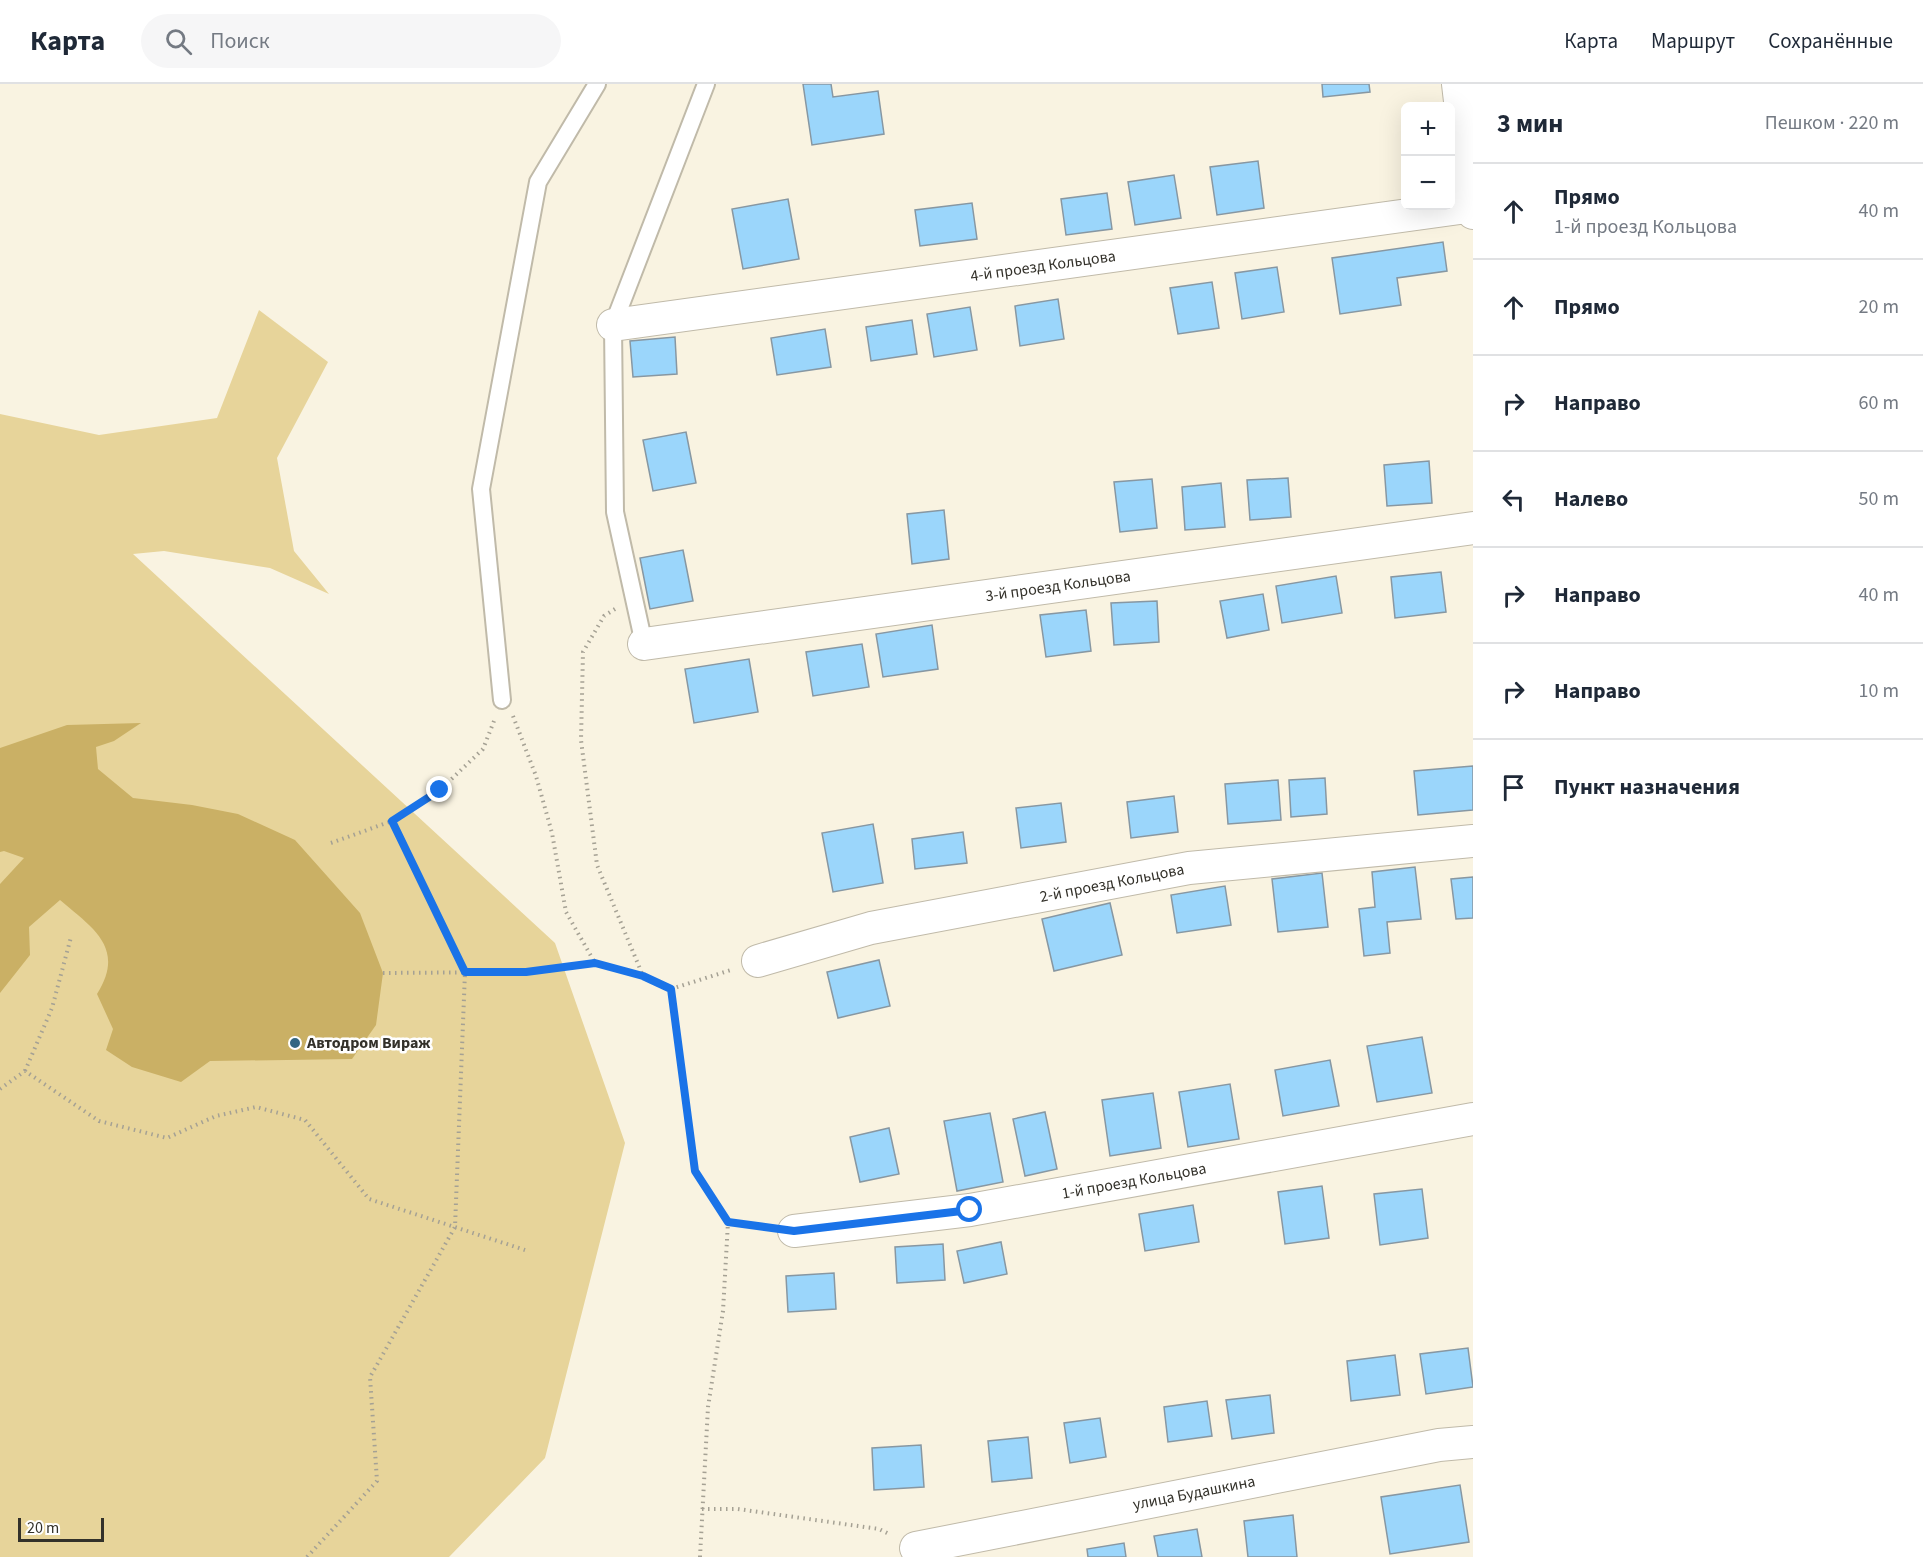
<!DOCTYPE html>
<html lang="ru">
<meta charset="utf-8">
<style>
body{margin:0;font-family:"Source Sans 3",sans-serif;background:#f6f6f7;color:#1f2937}
.controls{position:absolute;right:18px;top:18px;display:grid;overflow:hidden;border-radius:9px;box-shadow:0 6px 24px #0002}
.controls button{width:54px;height:54px;display:grid;place-items:center;padding:0;border:0;border-bottom:2px solid #e0e1e3;background:#fff;color:#1f2937;font:30px sans-serif}
.scale{position:absolute;left:18px;bottom:15px;width:86px;box-sizing:border-box;padding-left:6px;border:3px solid #33312a;border-top:0;font-size:16px;line-height:21px;white-space:nowrap;color:#33312a;-webkit-text-stroke:4px #fff;paint-order:stroke}
.stop{position:absolute;width:18px;height:18px;margin:-14px;border:4px solid #1a73e8;border-radius:50%;background:#fff}
.stop.end{background:#1a73e8;border-color:#fff;box-shadow:0 2px 6px #0008}
.list{margin:0;padding:0;list-style:none}
h2{display:flex;justify-content:space-between;align-items:center;height:78px;margin:0;padding:0 24px;font-size:26px}
h2 small{font-size:20px;font-weight:400;color:#747a83}
.list li{display:grid;grid-template-columns:39px 1fr auto;gap:18px;align-items:center;box-sizing:border-box;height:96px;padding:0 24px;border-top:2px solid #e0e1e3}
.list b{display:block;font-size:22px;white-space:nowrap}
.list p{margin:0;font-size:20px;white-space:nowrap;color:#747a83}
.list em{font-size:20px;font-style:normal;color:#747a83}
.icon{flex:none;width:33px;height:33px;fill:none;stroke:currentColor;stroke-width:2;stroke-linecap:round;stroke-linejoin:round}
.map{position:relative;flex:none;width:1473px;height:1473px;overflow:hidden}
header{display:flex;align-items:center;gap:36px;box-sizing:border-box;height:84px;padding:0 30px;background:#fff;border-bottom:2px solid #e0e1e3}
header strong{font-size:28px}
nav{display:flex;gap:33px;margin-inline-start:auto;font-size:21px}
.search{width:420px;height:54px;background:#f6f6f7;display:flex;align-items:center;gap:15px;box-sizing:border-box;padding:0 21px;border-radius:33px;color:#747a83;font-size:22px}
main{display:flex}
aside{flex:1;background:#fff}
.map>svg:first-child{display:block}
</style>
<header>
<strong>Карта</strong>
<div class="search"><svg class="icon" aria-label="search" viewBox="0 0 24 24"><circle cx="10" cy="10" r="6"/><path d="M15 15l6 6"/></svg>Поиск</div>
<nav><a>Карта</a><a>Маршрут</a><a>Сохранённые</a></nav>
</header>
<main>
<div class="map">
<svg width="1473" height="1473" viewBox="0 0 1473 1473">
<rect width="100%" height="100%" fill="#f9f3e1"/>
<polygon fill="#e7d49a" points="259,226 328,278 277,374 294,467 329,510 270,484 164,467 133,470 555,859 625,1059 545,1374 449,1473 0,1473 0,330 99,351 217,334"/>
<path fill="#cab065" d="M141,639L114,657L96,663L98,685L133,714L192,721L238,730L295,756L360,829L383,889L376,941L352,975L210,977L181,998L132,983L106,966L113,945L97,910C126,864 93,844 60,816L29,843L30,871L0,909V800L24,774L4,767L0,768V664L67,641Z"/>
<g fill="#9bd6fb" stroke="#8797a2" stroke-width="1.5">
<polygon points="803,0 831,0 833,13 878,7 884,50 812,61"/>
<polygon points="1322,0 1369,0 1370,8 1323,13"/>
<polygon points="1258,77 1264,124 1217,131 1210,83"/>
<polygon points="1174,91 1181,134 1135,141 1128,98"/>
<polygon points="1107,109 1112,145 1066,151 1061,115"/>
<polygon points="788,115 799,175 743,185 732,125"/>
<polygon points="972,119 977,155 920,162 915,126"/>
<polygon points="1443,158 1447,187 1397,194 1401,221 1340,230 1332,174"/>
<polygon points="1277,183 1284,228 1242,235 1235,189"/>
<polygon points="1212,198 1219,244 1178,250 1170,204"/>
<polygon points="1058,215 1064,255 1020,262 1015,222"/>
<polygon points="970,223 977,266 934,273 927,230"/>
<polygon points="912,236 917,270 871,277 866,243"/>
<polygon points="825,245 831,283 777,291 771,254"/>
<polygon points="675,253 677,290 633,293 630,257"/>
<polygon points="686,348 696,399 653,407 643,356"/>
<polygon points="1429,377 1432,419 1387,422 1384,381"/>
<polygon points="1288,394 1291,433 1250,436 1247,396"/>
<polygon points="1152,395 1157,444 1120,448 1114,398"/>
<polygon points="1221,399 1225,443 1185,446 1182,403"/>
<polygon points="944,426 949,475 912,480 907,430"/>
<polygon points="683,466 693,517 650,525 640,474"/>
<polygon points="1441,488 1446,528 1395,534 1391,493"/>
<polygon points="1336,492 1342,529 1282,539 1276,502"/>
<polygon points="1263,510 1269,546 1227,554 1220,517"/>
<polygon points="1157,517 1159,558 1114,561 1111,519"/>
<polygon points="1086,526 1091,567 1046,573 1040,531"/>
<polygon points="932,541 938,585 883,593 876,550"/>
<polygon points="862,560 869,603 813,612 806,568"/>
<polygon points="749,575 758,628 694,639 685,585"/>
<polygon points="1473,682 1473,726 1418,731 1414,687"/>
<polygon points="1325,694 1327,730 1291,733 1289,696"/>
<polygon points="1278,696 1281,736 1228,740 1225,700"/>
<polygon points="1174,712 1178,748 1131,754 1127,718"/>
<polygon points="1061,719 1066,758 1021,764 1016,724"/>
<polygon points="873,740 883,799 833,808 822,749"/>
<polygon points="963,748 967,779 915,785 912,755"/>
<polygon points="1415,783 1421,835 1387,838 1390,869 1364,872 1359,825 1375,823 1372,788"/>
<polygon points="1322,789 1328,843 1278,848 1272,795"/>
<polygon points="1473,793 1473,834 1456,835 1451,795"/>
<polygon points="1225,802 1231,841 1177,849 1171,811"/>
<polygon points="1110,819 1122,871 1054,887 1042,835"/>
<polygon points="879,876 890,922 838,934 827,888"/>
<polygon points="1422,953 1432,1009 1377,1018 1367,962"/>
<polygon points="1330,976 1339,1022 1283,1032 1275,986"/>
<polygon points="1230,1000 1239,1055 1188,1063 1179,1008"/>
<polygon points="1153,1009 1161,1064 1110,1072 1102,1016"/>
<polygon points="1045,1028 1057,1085 1025,1092 1013,1035"/>
<polygon points="990,1029 1003,1098 957,1107 944,1037"/>
<polygon points="889,1044 899,1090 860,1098 850,1053"/>
<polygon points="1322,1102 1329,1154 1285,1160 1278,1108"/>
<polygon points="1422,1105 1428,1154 1380,1161 1374,1110"/>
<polygon points="1193,1121 1199,1158 1145,1167 1139,1130"/>
<polygon points="1001,1158 1007,1190 964,1199 957,1167"/>
<polygon points="943,1160 945,1196 897,1199 895,1163"/>
<polygon points="834,1189 836,1225 788,1228 786,1192"/>
<polygon points="1468,1264 1473,1303 1426,1310 1420,1270"/>
<polygon points="1395,1271 1400,1311 1351,1317 1347,1277"/>
<polygon points="1270,1311 1274,1349 1232,1355 1226,1316"/>
<polygon points="1207,1317 1212,1352 1168,1358 1164,1323"/>
<polygon points="1100,1334 1106,1373 1070,1379 1064,1339"/>
<polygon points="1028,1353 1032,1394 992,1398 988,1357"/>
<polygon points="921,1361 924,1403 874,1406 872,1364"/>
<polygon points="1460,1401 1469,1458 1390,1470 1381,1413"/>
<polygon points="1293,1431 1297,1473 1248,1473 1244,1437"/>
<polygon points="1197,1445 1202,1473 1158,1473 1154,1452"/>
<polygon points="1124,1459 1126,1473 1088,1473 1087,1465"/>
</g>
<g fill="none" stroke-linecap="round" stroke-linejoin="round">
<g stroke="#c0baa9" stroke-width="20">
<g id="lane">
<polyline points="644,560 615,428 613,241 706,0"/>
<polyline points="502,616 481,405 538,98 597,0"/>
</g>
</g>
<g stroke="#c0baa9" stroke-width="34">
<g id="street">
<polyline points="1458,0 1473,129"/>
<polyline points="613,241 1473,122"/>
<polyline points="644,560 1473,444"/>
<polyline points="758,877 871,844 1189,784 1473,757"/>
<polyline points="794,1147 970,1126 1473,1035"/>
<polyline points="916,1464 1439,1361 1473,1358"/>
</g>
</g>
<g stroke="#a5a194" stroke-width="4" stroke-dasharray="1.5 4.5" stroke-linecap="butt">
<polyline points="615,525 604,532 583,568 581,656 597,781 643,892"/>
<polyline points="513,632 536,692 552,749 566,828 595,879 643,892 671,905 695,1087 728,1138 766,1143"/>
<polyline points="331,759 392,737 440,706 483,665 494,637"/>
<polyline points="383,889 526,888 595,879"/>
<polyline points="671,905 731,886"/>
<polyline points="25,987 52,924 71,853"/>
<polyline points="0,1005 25,987 99,1037 167,1054 216,1032 256,1023 305,1036 369,1115 525,1166"/>
<polyline points="702,1425 738,1425 879,1445 891,1451"/>
<polyline points="307,1473 377,1397 370,1293 455,1143 465,888 392,737"/>
<polyline points="700,1473 708,1323 723,1227 728,1138"/>
</g>
<use href="#lane" stroke="#fff" stroke-width="16"/>
<use href="#street" stroke="#fff" stroke-width="32"/>
</g>
<g fill="none" stroke-linecap="round" stroke-linejoin="round">
<polyline stroke="#1a73e8" stroke-width="8" points="440,706 392,737 465,888 526,888 595,879 643,892 671,905 695,1087 728,1138 794,1147 970,1126"/>
</g>
<circle fill="#336683" stroke="#fff" stroke-width="2" cx="295" cy="959" r="6"/>
<g text-anchor="middle" dominant-baseline="central" stroke-width="5" stroke-linejoin="round" paint-order="stroke">
<g font-size="16" fill="#33312a" stroke="#fff">
<text transform="translate(1043 182) rotate(-8)">4-й проезд Кольцова</text>
<text transform="translate(1058 502) rotate(-8)">3-й проезд Кольцова</text>
<text transform="translate(1112 799) rotate(-11)">2-й проезд Кольцова</text>
<text transform="translate(1134 1097) rotate(-10)">1-й проезд Кольцова</text>
<text transform="translate(1194 1409) rotate(-11)">улица Будашкина</text>
</g>
<g font-size="16" font-weight="bold" fill="#33312a" stroke="#fff" text-anchor="start">
<text x="307" y="959">Автодром Вираж</text>
</g>
</g>
</svg>
<div class="controls">
<button>+</button>
<button>−</button>
</div>
<div class="scale">20 m</div>
<div class="stop" style="left:970px;top:1126px"></div>
<div class="stop end" style="left:440px;top:706px"></div>
</div>
<aside>
<h2>3 мин<small>Пешком · 220 m</small></h2>
<ul class="list">
<li><svg class="icon" aria-label="ahead" viewBox="0 0 24 24"><path d="M12 20V5M6 11l6-6 6 6"/></svg><div><b>Прямо</b><p>1-й проезд Кольцова</p></div><em>40 m</em></li>
<li><svg class="icon" aria-label="ahead" viewBox="0 0 24 24"><path d="M12 20V5M6 11l6-6 6 6"/></svg><div><b>Прямо</b></div><em>20 m</em></li>
<li><svg class="icon" aria-label="right" viewBox="0 0 24 24"><path d="M7 20v-9h11M14 6l5 5-5 5"/></svg><div><b>Направо</b></div><em>60 m</em></li>
<li><svg class="icon" aria-label="left" viewBox="0 0 24 24"><path d="M17 20v-9H6M10 6l-5 5 5 5"/></svg><div><b>Налево</b></div><em>50 m</em></li>
<li><svg class="icon" aria-label="right" viewBox="0 0 24 24"><path d="M7 20v-9h11M14 6l5 5-5 5"/></svg><div><b>Направо</b></div><em>40 m</em></li>
<li><svg class="icon" aria-label="right" viewBox="0 0 24 24"><path d="M7 20v-9h11M14 6l5 5-5 5"/></svg><div><b>Направо</b></div><em>10 m</em></li>
<li><svg class="icon" aria-label="arrive" viewBox="0 0 24 24"><path d="M6 21V4h12l-3 4 3 4H6"/></svg><div><b>Пункт назначения</b></div></li>
</ul>
</aside>
</main>
